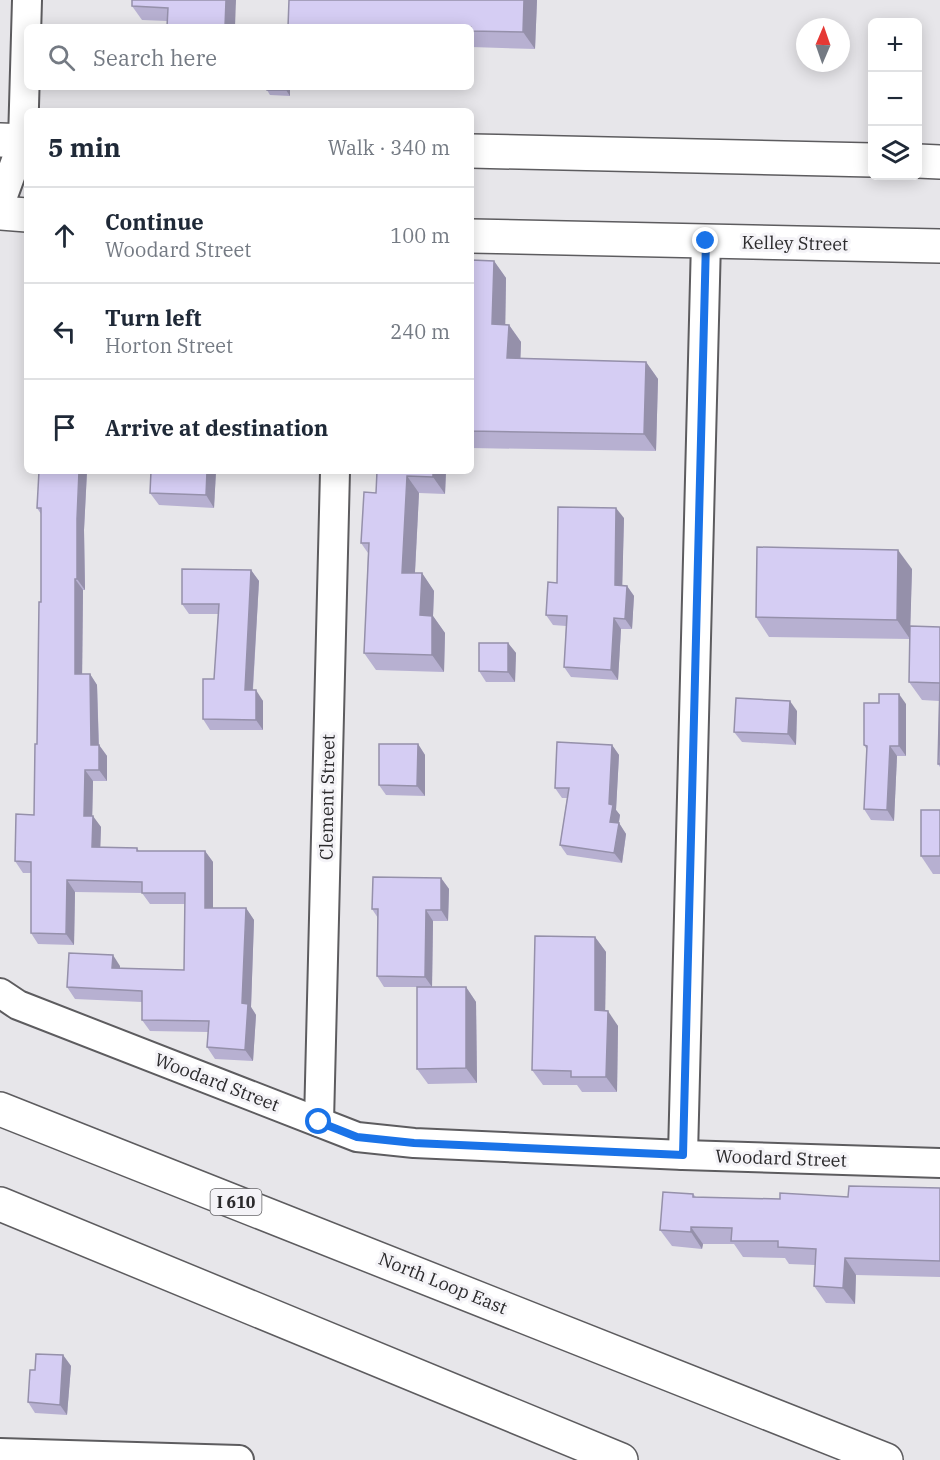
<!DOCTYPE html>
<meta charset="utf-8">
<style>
body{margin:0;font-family:"IBM Plex Serif",serif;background:#f2f2f3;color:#1f2937}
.controls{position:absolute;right:18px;top:18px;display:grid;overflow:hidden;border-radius:9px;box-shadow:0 3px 15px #0003}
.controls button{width:54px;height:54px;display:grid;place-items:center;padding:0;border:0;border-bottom:2px solid #e0e1e3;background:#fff;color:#1f2937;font:30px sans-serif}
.compass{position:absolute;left:796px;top:18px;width:54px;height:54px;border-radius:50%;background:#fff;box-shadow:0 3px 15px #0003;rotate:2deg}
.stop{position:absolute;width:18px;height:18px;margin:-14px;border:4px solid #1a73e8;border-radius:50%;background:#fff}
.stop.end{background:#1a73e8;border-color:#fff;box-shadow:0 2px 6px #0008}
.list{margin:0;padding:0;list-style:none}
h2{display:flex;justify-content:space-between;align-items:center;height:78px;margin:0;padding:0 24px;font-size:26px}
h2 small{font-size:20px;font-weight:400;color:#747a83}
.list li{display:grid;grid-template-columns:39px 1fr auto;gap:18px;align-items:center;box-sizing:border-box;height:96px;padding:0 24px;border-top:2px solid #e0e1e3}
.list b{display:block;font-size:22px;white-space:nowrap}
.list p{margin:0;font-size:20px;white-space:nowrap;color:#747a83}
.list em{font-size:20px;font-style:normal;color:#747a83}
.icon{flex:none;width:33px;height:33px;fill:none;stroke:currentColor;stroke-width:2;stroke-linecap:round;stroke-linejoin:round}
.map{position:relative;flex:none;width:940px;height:1460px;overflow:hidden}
.search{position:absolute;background:#fff;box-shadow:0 3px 15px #0003;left:24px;top:24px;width:450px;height:66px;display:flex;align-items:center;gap:15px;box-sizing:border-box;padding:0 21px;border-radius:9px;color:#747a83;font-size:22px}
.panel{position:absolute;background:#fff;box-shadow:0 3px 15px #0003;left:24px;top:108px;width:450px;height:366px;border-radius:9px}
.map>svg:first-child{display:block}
</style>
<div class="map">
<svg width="940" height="1460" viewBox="0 0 940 1460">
<rect width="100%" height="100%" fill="#e7e6ea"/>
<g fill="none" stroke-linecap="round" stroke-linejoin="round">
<g stroke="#5d5c5f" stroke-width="32">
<g id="minor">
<polyline points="0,204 23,141 27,0"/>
<polyline points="0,993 18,1005 357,1137 414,1143 683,1155 940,1163"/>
<polyline points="319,1122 335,471"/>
<polyline points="683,1155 706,241"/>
<polyline points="0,1453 239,1460"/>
</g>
</g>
<g stroke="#5d5c5f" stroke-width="36">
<g id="major">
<polyline points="0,140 27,141"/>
<polyline points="471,151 872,160"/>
<polyline points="918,161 940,162"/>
<polyline points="0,213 27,215"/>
<polyline points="471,236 940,246"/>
</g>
</g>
<g stroke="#5d5c5f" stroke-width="36">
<g id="highway">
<polyline points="0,1109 886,1460"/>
<polyline points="0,1204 621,1460"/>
</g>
</g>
<use href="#minor" stroke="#fff" stroke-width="28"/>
<use href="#major" stroke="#fff" stroke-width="33"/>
<use href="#highway" stroke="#fff" stroke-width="33"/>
</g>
<g fill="#b7b0d1">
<polygon points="236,0 167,21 142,20 132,6"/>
<polygon points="289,0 537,0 535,49 471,47 471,27"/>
<polygon points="267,87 290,87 290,96 270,95 267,90"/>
<polygon points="471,260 494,261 506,278 505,325 509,325 521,342 520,358 646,362 658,379 656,451 471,448"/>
<polygon points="39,471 87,471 84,530 85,590 83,590 82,674 90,674 97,685 99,745 107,756 107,781 93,781 92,816 101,827 100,847 137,848 139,851 205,851 213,862 213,908 246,908 254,920 251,1007 256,1015 253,1061 215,1059 207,1047 208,1032 150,1031 142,1020 142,1002 75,999 67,987 120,966 120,969 184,970 185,904 150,904 142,893 75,892 74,945 38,944 31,933 31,873 23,873 15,861 34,815 37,744 41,602 41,514 37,508"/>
<polygon points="216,471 214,508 159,505 150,493"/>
<polygon points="377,471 446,471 445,494 419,493 415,573 422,573 434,591 433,616 445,633 444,672 376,670 364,653 368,553 361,543 376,493"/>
<polygon points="624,518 622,586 627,586 634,596 632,629 621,629 618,680 571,677 564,667 566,626 553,625 546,615 557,583"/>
<polygon points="912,569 910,626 940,627 940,767 938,764 939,701 922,700 909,682 910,639 769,637 756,617"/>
<polygon points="251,570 259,581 253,690 263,701 263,730 210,730 203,719 214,679 218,614 189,614 182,604"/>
<polygon points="508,643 516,653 515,682 486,682 479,671"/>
<polygon points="879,703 906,704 906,756 897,756 894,821 871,820 864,809 867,750 864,745"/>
<polygon points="797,711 796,745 742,742 734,732"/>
<polygon points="418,744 425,755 425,796 386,795 379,785"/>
<polygon points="612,745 619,755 616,810 620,815 619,823 626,834 622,863 567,855 560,845 567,798 562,798 555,788"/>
<polygon points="940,810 940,874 933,874 921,856"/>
<polygon points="441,878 449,889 448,921 433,921 432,987 466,987 476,1002 477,1083 428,1084 417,1069 420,987 384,987 377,976 378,918 372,909"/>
<polygon points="595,937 606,952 605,1011 618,1026 617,1092 582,1092 577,1085 543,1085 532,1070"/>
<polygon points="940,1188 940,1277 856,1275 855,1304 826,1303 814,1286 815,1265 789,1264 785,1258 743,1257 734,1244 703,1244 702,1249 672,1246 660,1230 693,1194 696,1197 780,1199 848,1197"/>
<polygon points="63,1355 71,1366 67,1415 35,1413 28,1402 35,1370"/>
</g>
<g fill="#9590aa">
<polygon points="226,0 236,0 235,27 225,27"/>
<polygon points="524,0 537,0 535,49 523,32"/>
<polygon points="287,87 290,87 290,96 286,90"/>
<polygon points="494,261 506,278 505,341 492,324"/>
<polygon points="509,325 521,342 520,375 507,358"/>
<polygon points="646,362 658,379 656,451 644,434"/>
<polygon points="79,471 87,471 84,530 85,590 77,579 77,519"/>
<polygon points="207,471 216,471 214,508 206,495"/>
<polygon points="433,471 446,471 445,494 433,477"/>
<polygon points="407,476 419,493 414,590 402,573"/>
<polygon points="616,508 624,518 622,596 615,585"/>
<polygon points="898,550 912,569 910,639 897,620"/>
<polygon points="251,570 259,581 252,701 245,690"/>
<polygon points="422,573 434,591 433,616 445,633 444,672 432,655 420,615"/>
<polygon points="75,579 83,590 82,685 75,674"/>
<polygon points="627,586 634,596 632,629 625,619"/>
<polygon points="614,618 621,629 618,680 611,670"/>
<polygon points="508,643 516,653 515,682 508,672"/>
<polygon points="90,674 97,685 99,756 91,745"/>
<polygon points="256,690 263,701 263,730 256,720"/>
<polygon points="899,694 906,704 906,756 899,746"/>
<polygon points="790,701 797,711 796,745 788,734"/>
<polygon points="418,744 425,755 425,796 417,786"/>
<polygon points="99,745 107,756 107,781 99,770"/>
<polygon points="612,745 619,755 616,810 620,815 617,832 610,822 609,804"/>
<polygon points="890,746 897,756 894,821 887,810"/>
<polygon points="85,770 93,781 92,827 84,816"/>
<polygon points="93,816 101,827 100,858 92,847"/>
<polygon points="619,823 626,834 622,863 614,853"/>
<polygon points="205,851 213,862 213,919 205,908"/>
<polygon points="441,878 449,889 448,921 441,910"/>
<polygon points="67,880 75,892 74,945 66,934"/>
<polygon points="246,908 254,920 251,1007 256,1015 253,1061 245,1050 242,1003"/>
<polygon points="426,910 433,921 432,987 425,977"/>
<polygon points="595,937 606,952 605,1025 595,1010"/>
<polygon points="113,955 120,966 120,980 112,968"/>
<polygon points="466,987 476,1002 477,1083 466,1068"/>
<polygon points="608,1011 618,1026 617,1092 606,1077"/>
<polygon points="691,1227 703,1244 702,1249 691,1232"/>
<polygon points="845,1258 856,1275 855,1304 843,1288"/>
<polygon points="63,1355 71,1366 67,1415 60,1405"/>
</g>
<g fill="#d5cdf3" stroke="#9590aa" stroke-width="1.5">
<polygon points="132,0 226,0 225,27 167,27 168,8 132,6"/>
<polygon points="289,0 524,0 523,32 471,31 471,27 288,27"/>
<polygon points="267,87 287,87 286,90 267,90"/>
<polygon points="471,260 494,261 492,324 509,325 507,358 646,362 644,434 471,431"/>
<polygon points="39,471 79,471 77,519 77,579 75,579 75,674 90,674 91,745 99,745 99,770 85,770 84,816 93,816 92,847 137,848 137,851 205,851 205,908 246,908 242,1003 248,1004 245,1050 207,1047 209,1021 142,1020 142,991 67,987 69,953 113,955 112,968 184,970 185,893 142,893 142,882 67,880 66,934 31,933 31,862 15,861 16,814 34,815 35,744 37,744 39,602 41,602 41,508 37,508"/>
<polygon points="151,471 207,471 206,495 150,493"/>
<polygon points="377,471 433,471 433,477 407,476 402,573 422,573 420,615 432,616 432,655 364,653 369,543 361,543 364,492 376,493"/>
<polygon points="558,507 616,508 615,585 627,586 625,619 614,618 611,670 564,667 567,616 546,615 548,582 557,583"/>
<polygon points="757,547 898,550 897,620 756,617"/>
<polygon points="182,569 251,570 245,690 256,690 256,720 203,719 203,679 214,679 219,604 182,604"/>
<polygon points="910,626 940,627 940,764 938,764 940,683 909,682"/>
<polygon points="479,643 508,643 508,672 479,671"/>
<polygon points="879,694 899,694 899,746 890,746 887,810 864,809 867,746 864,745 864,703 879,703"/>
<polygon points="736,698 790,701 788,734 734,732"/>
<polygon points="557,742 612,745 609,804 613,805 610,822 619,823 614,853 560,845 569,788 555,788"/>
<polygon points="379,744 418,744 417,786 379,785"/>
<rect x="921" y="810" width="19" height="46"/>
<polygon points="373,877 441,878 441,910 426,910 425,977 377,976 378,909 372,909"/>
<polygon points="535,936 595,937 595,1010 608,1011 606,1077 571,1077 571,1071 532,1070"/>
<polygon points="417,987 466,987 466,1068 417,1069"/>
<polygon points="849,1186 940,1188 940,1261 845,1258 843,1288 814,1286 816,1249 778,1247 778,1241 731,1241 732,1228 691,1227 691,1232 660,1230 663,1192 693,1194 693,1197 780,1199 780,1193 848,1197"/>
<polygon points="36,1354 63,1355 60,1405 28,1402 30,1370 35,1370"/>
</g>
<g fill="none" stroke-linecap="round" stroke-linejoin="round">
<polyline stroke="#1a73e8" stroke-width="8" points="319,1122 357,1137 414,1143 683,1155 706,241"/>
</g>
<g text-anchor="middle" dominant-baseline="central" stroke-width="6" stroke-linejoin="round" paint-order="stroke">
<rect fill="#f4f3f7" stroke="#676669" stroke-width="1.5" x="210.5" y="1189" width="51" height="26" rx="4.5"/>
<g font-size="16" font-weight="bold" fill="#2b2a2c">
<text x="236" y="1202">I 610</text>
</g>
<g font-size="18" fill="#2b2a2c" stroke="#f4f3f7">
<text transform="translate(795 243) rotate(1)">Kelley Street</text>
<text transform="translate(327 797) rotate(-89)">Clement Street</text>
<text transform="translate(217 1082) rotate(21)">Woodard Street</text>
<text transform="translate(781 1158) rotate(2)">Woodard Street</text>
<text transform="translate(443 1283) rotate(22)">North Loop East</text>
</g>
</g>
</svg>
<div class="controls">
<button>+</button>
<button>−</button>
<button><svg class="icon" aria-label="layers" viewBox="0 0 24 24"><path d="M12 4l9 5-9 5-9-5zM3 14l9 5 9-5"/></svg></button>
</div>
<svg class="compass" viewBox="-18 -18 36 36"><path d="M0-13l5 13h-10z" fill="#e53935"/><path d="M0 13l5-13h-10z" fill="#747a83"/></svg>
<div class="stop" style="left:319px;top:1122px"></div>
<div class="stop end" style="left:706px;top:241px"></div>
<div class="search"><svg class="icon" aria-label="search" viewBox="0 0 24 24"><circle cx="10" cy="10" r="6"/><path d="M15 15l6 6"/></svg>Search here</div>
<section class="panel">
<h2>5 min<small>Walk · 340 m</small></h2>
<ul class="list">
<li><svg class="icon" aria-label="ahead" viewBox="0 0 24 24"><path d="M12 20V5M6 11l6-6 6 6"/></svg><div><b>Continue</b><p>Woodard Street</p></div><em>100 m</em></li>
<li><svg class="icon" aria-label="left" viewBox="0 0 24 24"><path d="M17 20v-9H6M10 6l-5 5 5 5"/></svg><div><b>Turn left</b><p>Horton Street</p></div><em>240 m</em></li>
<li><svg class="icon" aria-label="arrive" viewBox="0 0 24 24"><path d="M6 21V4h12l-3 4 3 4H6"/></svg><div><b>Arrive at destination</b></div></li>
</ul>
</section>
</div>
